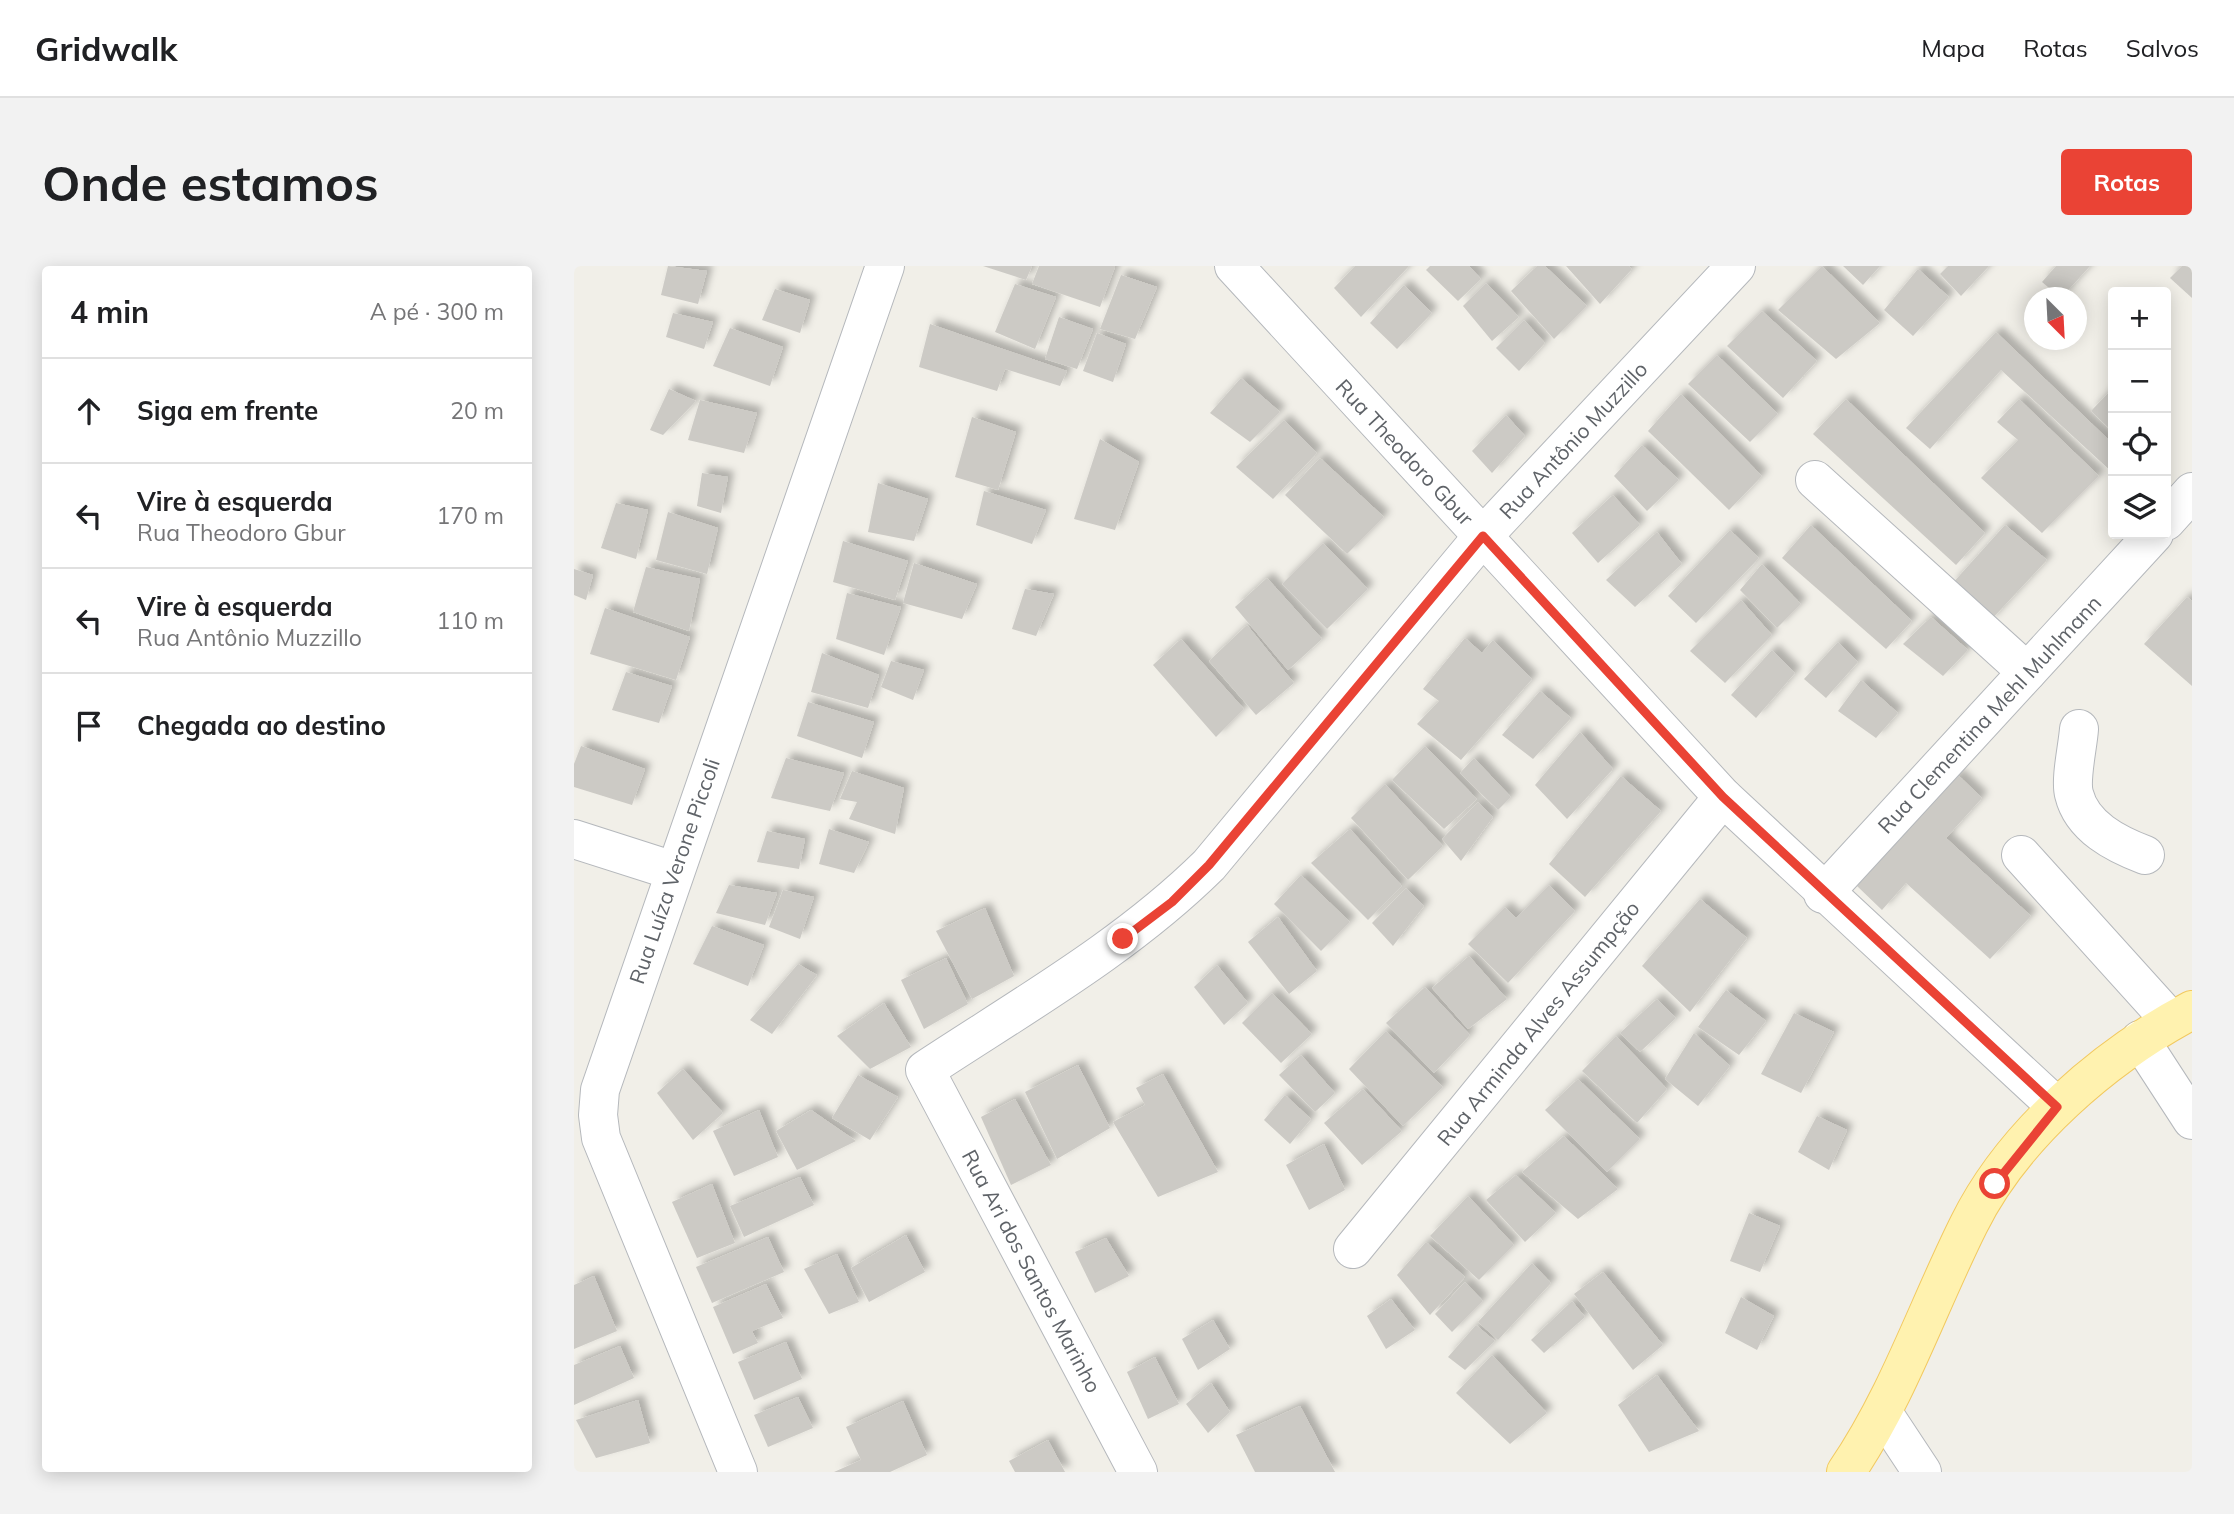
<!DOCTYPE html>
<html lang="pt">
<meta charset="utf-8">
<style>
body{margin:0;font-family:Mulish,sans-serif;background:#f2f2f2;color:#202124}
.controls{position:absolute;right:21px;top:21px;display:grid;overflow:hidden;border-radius:7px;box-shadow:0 4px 18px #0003}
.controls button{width:63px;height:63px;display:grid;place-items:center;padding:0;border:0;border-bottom:2px solid #e0e0e0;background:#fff;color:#202124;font:35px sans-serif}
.compass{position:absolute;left:1450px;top:21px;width:63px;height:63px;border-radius:50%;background:#fff;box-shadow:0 4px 18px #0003;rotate:156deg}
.stop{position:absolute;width:21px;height:21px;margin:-16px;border:5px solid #ea4335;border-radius:50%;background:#fff}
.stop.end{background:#ea4335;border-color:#fff;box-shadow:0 2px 7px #0008}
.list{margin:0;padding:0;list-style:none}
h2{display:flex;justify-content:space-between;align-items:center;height:91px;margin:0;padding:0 28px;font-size:30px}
h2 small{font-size:23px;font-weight:400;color:#757577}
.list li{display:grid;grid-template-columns:46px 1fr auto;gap:21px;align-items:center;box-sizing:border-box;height:105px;padding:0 28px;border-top:2px solid #e0e0e0}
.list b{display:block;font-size:26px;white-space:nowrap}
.list p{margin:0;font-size:23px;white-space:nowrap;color:#757577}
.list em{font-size:23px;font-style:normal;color:#757577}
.icon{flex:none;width:38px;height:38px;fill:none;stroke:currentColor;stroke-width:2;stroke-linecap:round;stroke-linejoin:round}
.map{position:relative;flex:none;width:1618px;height:1206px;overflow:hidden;border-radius:7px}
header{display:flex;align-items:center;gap:42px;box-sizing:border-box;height:98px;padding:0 35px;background:#fff;border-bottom:2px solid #e0e0e0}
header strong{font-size:33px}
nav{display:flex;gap:38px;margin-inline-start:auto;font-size:24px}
.intro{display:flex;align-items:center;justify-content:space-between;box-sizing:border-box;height:168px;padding:0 42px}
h1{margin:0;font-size:49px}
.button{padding:18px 32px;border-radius:7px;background:#ea4335;color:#fff;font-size:24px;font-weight:700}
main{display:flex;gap:42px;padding:0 42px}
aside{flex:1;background:#fff;border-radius:7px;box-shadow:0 4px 18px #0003}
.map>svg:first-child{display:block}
</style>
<header>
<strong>Gridwalk</strong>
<nav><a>Mapa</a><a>Rotas</a><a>Salvos</a></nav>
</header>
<div class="intro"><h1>Onde estamos</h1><a class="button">Rotas</a></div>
<main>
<aside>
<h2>4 min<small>A pé · 300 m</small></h2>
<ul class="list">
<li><svg class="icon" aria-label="ahead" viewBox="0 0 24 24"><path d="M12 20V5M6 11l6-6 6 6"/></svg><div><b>Siga em frente</b></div><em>20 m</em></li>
<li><svg class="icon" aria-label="left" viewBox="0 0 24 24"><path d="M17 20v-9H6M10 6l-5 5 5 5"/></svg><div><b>Vire à esquerda</b><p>Rua Theodoro Gbur</p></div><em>170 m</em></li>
<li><svg class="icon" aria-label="left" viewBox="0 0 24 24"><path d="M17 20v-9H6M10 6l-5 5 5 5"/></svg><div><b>Vire à esquerda</b><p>Rua Antônio Muzzillo</p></div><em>110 m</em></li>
<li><svg class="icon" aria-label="arrive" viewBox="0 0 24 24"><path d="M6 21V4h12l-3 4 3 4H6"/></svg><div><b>Chegada ao destino</b></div></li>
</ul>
</aside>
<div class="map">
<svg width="1618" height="1206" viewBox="0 0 1618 1206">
<defs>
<filter id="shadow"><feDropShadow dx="6" dy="-6" stdDeviation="3.5" flood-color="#0004"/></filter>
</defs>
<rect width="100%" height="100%" fill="#f1efe8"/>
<g fill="#cccac5" filter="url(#shadow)">
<polygon points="94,0 133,5 124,38 87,29"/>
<polygon points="409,0 458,0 452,14"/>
<polygon points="465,0 539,0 541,1 526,41 458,18"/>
<polygon points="781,0 835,0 787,51 760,22"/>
<polygon points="856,0 895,0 907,13 884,35 852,4"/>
<polygon points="963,0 971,0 1013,40 980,73 937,25"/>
<polygon points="992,0 1055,0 1058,3 1026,38"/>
<polygon points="1248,0 1306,57 1262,93 1204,44"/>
<polygon points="1269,0 1306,0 1289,19"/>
<polygon points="1374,0 1415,0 1387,30 1366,8"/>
<polygon points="1482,0 1516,0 1487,32 1468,16"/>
<polygon points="1608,0 1618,0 1618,32 1596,12"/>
<polygon points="1344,3 1375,31 1339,70 1310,44"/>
<polygon points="547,9 583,21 561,73 526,63"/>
<polygon points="912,17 945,51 918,75 889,40"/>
<polygon points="441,18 482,31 461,83 421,66"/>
<polygon points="830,19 858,47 823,83 796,57"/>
<polygon points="201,23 236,34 226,67 188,54"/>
<polygon points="1188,45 1243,95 1209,132 1153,80"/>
<polygon points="99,47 139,56 130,83 92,71"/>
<polygon points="485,51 519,63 503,103 471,93"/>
<polygon points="950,54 971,77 945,105 922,82"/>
<polygon points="356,58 493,105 486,120 431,103 423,125 345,101"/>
<polygon points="156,62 209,81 196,120 139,100"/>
<polygon points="1422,66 1539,178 1539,207 1427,104 1356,183 1332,162"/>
<polygon points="523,67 552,78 539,116 509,105"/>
<polygon points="1143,89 1204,148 1176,176 1114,118"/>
<polygon points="667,112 706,146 676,176 636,147"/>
<polygon points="1539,122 1539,166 1517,145"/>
<polygon points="95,123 122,135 89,169 76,164"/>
<polygon points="1107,128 1188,210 1155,244 1074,165"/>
<polygon points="1272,133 1411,267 1382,299 1239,168"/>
<polygon points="1445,133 1525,210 1468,267 1407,212 1444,174 1423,156"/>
<polygon points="126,134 183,147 170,187 114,174"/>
<polygon points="932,149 951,170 918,207 898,185"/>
<polygon points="398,151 442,166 424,224 381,211"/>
<polygon points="710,154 743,187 699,233 662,201"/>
<polygon points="526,173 565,196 541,264 500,253"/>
<polygon points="1068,179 1105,214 1073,245 1040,210"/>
<polygon points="746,192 810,251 773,288 711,229"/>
<polygon points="128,207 154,211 147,247 123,240"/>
<polygon points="304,217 354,233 340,275 294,266"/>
<polygon points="410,225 472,244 458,278 402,259"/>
<polygon points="1039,229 1066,259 1024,297 998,267"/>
<polygon points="42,237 74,244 62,293 27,282"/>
<polygon points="94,246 144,262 133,308 82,294"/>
<polygon points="1237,259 1338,355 1312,383 1208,292"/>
<polygon points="1431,259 1473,294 1415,356 1377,319"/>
<polygon points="1156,264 1185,292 1122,357 1094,330"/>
<polygon points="1083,266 1108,298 1061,341 1032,314"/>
<polygon points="269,275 334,295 321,334 259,316"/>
<polygon points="749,277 794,323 753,363 708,318"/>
<polygon points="340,297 403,318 388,353 329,337"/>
<polygon points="1188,298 1227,338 1203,362 1166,324"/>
<polygon points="72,301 126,313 115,365 59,346"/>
<polygon points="0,303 19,309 12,334 0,329"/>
<polygon points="693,312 748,373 714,404 661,341"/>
<polygon points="451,323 480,328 462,370 438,363"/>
<polygon points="273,327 327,341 310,389 262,373"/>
<polygon points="1613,331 1618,335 1618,420 1570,378"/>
<polygon points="1167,334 1198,369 1151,417 1116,385"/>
<polygon points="31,342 116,371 102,414 16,388"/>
<polygon points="1357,351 1394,384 1369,410 1329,378"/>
<polygon points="673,359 720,417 682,449 635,395"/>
<polygon points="891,372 908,387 919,374 958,413 887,494 843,458 865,435 849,423"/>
<polygon points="607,373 670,443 642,471 579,399"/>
<polygon points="1264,376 1284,396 1252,432 1230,413"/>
<polygon points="1198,384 1221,407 1182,452 1157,429"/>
<polygon points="248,387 305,409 294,442 237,426"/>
<polygon points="317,395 350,404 339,434 307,421"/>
<polygon points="52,406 98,420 85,457 38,444"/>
<polygon points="1287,414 1324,447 1302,472 1264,445"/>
<polygon points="966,425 997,452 959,493 928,469"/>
<polygon points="234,436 300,456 288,492 223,470"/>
<polygon points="1006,466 1039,503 993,553 961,519"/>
<polygon points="7,480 71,503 58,539 0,521 0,498"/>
<polygon points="851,480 903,533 870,563 818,514"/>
<polygon points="212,492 270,507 256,545 197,532"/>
<polygon points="900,492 937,531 924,544 886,507"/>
<polygon points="278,505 330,522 321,568 275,553 283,536 266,533"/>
<polygon points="1383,508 1408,532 1372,572 1457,650 1416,693 1332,617 1308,644 1283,620"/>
<polygon points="1047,510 1087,545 1011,631 975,598"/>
<polygon points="811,518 869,580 834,614 777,552"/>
<polygon points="904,536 919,551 887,595 868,573"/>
<polygon points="255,563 295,576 280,607 245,598"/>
<polygon points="776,563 828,620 794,654 737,597"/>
<polygon points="193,565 231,573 225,603 183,596"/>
<polygon points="727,609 776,656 747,685 700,638"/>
<polygon points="155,619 203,627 191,659 142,647"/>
<polygon points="975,619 1001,645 934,717 894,678 931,641 942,652"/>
<polygon points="832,622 850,640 819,680 798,657"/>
<polygon points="209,624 240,631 226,673 195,661"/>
<polygon points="1126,633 1173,672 1116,746 1068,700"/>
<polygon points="411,642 440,710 398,733 362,665"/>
<polygon points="704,651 743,705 715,728 674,676"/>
<polygon points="138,660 190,679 174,720 119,698"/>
<polygon points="895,690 933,733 894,763 858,722"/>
<polygon points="372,692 394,738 350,763 327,714"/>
<polygon points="224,698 243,709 198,768 176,754"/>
<polygon points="643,699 674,737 650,759 620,721"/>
<polygon points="851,721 896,769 860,807 812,757"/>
<polygon points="1152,724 1192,755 1165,789 1124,761"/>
<polygon points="698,727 738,768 707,797 668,757"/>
<polygon points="1083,733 1102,752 1066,786 1046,767"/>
<polygon points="310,737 337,781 296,803 263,770"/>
<polygon points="1220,747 1260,766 1227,827 1187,808"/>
<polygon points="812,765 869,821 829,860 775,803"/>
<polygon points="1120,767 1156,800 1124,840 1091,813"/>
<polygon points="1042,770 1093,823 1063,857 1008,805"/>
<polygon points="727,789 761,827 741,846 705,809"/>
<polygon points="504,799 536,862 483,893 451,826"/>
<polygon points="109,803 149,847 119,874 83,827"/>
<polygon points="589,808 644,906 584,931 539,856 571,839 562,822"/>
<polygon points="284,809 324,831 296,874 258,852"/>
<polygon points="1004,813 1066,873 1033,906 971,844"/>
<polygon points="789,823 828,865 788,899 750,857"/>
<polygon points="711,829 737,853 716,878 690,854"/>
<polygon points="441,833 477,899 437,919 407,851"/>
<polygon points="185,844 204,891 160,910 139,865"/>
<polygon points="237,844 282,875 223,904 202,865"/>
<polygon points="1243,850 1273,864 1255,904 1224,886"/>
<polygon points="990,870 1044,923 1004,953 948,906"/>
<polygon points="750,878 771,924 735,944 712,899"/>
<polygon points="942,909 982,947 951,976 912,934"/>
<polygon points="226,911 240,939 170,971 156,940"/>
<polygon points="138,918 161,977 123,992 98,936"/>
<polygon points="894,930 940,979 905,1014 856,970"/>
<polygon points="1175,947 1206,960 1186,1006 1156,995"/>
<polygon points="332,969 351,1006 295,1036 277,1002"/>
<polygon points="194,971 210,1006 138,1037 122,1001"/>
<polygon points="532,972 555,1010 521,1027 501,986"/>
<polygon points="852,976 891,1011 856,1049 823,1009"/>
<polygon points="263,988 285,1036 255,1048 230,1003"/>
<polygon points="958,997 977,1017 924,1074 904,1056"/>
<polygon points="1029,1006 1089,1079 1059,1104 1000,1028"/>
<polygon points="20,1010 43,1065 0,1083 0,1019"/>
<polygon points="891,1016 909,1035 878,1066 861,1048"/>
<polygon points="192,1018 209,1052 178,1065 184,1077 159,1088 139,1041"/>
<polygon points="1167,1031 1200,1050 1183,1084 1151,1067"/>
<polygon points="817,1033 841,1064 812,1083 793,1050"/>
<polygon points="998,1035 1011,1051 970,1087 957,1074"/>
<polygon points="639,1054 656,1083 624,1104 608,1073"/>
<polygon points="902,1059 921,1075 891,1104 874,1091"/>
<polygon points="212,1076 228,1113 180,1134 164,1096"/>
<polygon points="46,1080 60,1112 0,1139 0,1099"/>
<polygon points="918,1089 973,1147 936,1178 882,1127"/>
<polygon points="581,1091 605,1138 574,1153 553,1106"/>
<polygon points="1083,1109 1125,1165 1075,1186 1044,1139"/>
<polygon points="637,1117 656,1146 634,1167 612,1138"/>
<polygon points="224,1131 239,1162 194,1181 180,1149"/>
<polygon points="64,1134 76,1177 22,1192 2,1154"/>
<polygon points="329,1135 353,1189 316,1206 260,1206 287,1194 272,1161"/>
<polygon points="726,1140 761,1206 681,1206 662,1169"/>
<polygon points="474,1174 491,1206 441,1206 435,1195"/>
</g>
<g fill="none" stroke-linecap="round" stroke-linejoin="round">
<g stroke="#b5b8bc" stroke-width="40">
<g id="minor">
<polyline points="660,0 1149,531 1483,841"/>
<polyline points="1241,214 1453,406"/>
<polyline points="1592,255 1618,226"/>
<path d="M1505,463C1504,479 1496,513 1500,528C1508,561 1542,578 1571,589"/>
<polyline points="0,573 100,605"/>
<polyline points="1447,589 1597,755"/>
<polyline points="1249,628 1580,268"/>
<polyline points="1566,774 1618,854"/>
<polyline points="779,983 1149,531"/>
<polyline points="1309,1147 1348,1206"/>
<polyline points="164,1206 27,872 24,849 26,824 311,0"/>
<path d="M564,1206L351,804C448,740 552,681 635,599L909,270L1162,0"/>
</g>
</g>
<g stroke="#f2c960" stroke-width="40">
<path id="major" d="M1272,1206C1325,1128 1353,1042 1395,958C1439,869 1531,790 1618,744"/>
</g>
<use href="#minor" stroke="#fff" stroke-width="38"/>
<use href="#major" stroke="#fff2af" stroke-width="38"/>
</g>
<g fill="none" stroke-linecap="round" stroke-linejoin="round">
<polyline stroke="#ea4335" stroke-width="9" points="549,673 598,636 635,599 909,270 1149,531 1483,841 1421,918"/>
</g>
<g text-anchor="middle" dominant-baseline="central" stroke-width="7" stroke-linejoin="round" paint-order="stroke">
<g font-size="21" fill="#5f6368" stroke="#fff">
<text transform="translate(999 174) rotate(-47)">Rua Antônio Muzzillo</text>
<text transform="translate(831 186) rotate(47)">Rua Theodoro Gbur</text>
<text transform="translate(1415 448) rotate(-47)">Rua Clementina Mehl Muhlmann</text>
<text transform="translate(100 605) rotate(-71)">Rua Luíza Verone Piccoli</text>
<text transform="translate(964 757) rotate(-51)">Rua Arminda Alves Assumpção</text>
<text transform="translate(458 1005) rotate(62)">Rua Ari dos Santos Marinho</text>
</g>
</g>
</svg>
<div class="controls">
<button>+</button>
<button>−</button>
<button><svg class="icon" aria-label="locate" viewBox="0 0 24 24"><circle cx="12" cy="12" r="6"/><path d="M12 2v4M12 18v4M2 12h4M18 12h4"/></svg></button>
<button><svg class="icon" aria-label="layers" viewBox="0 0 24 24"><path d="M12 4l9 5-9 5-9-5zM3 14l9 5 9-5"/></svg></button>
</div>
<svg class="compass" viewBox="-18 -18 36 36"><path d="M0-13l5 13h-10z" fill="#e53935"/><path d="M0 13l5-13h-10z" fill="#757577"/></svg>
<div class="stop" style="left:1421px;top:918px"></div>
<div class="stop end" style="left:549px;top:673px"></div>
</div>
</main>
